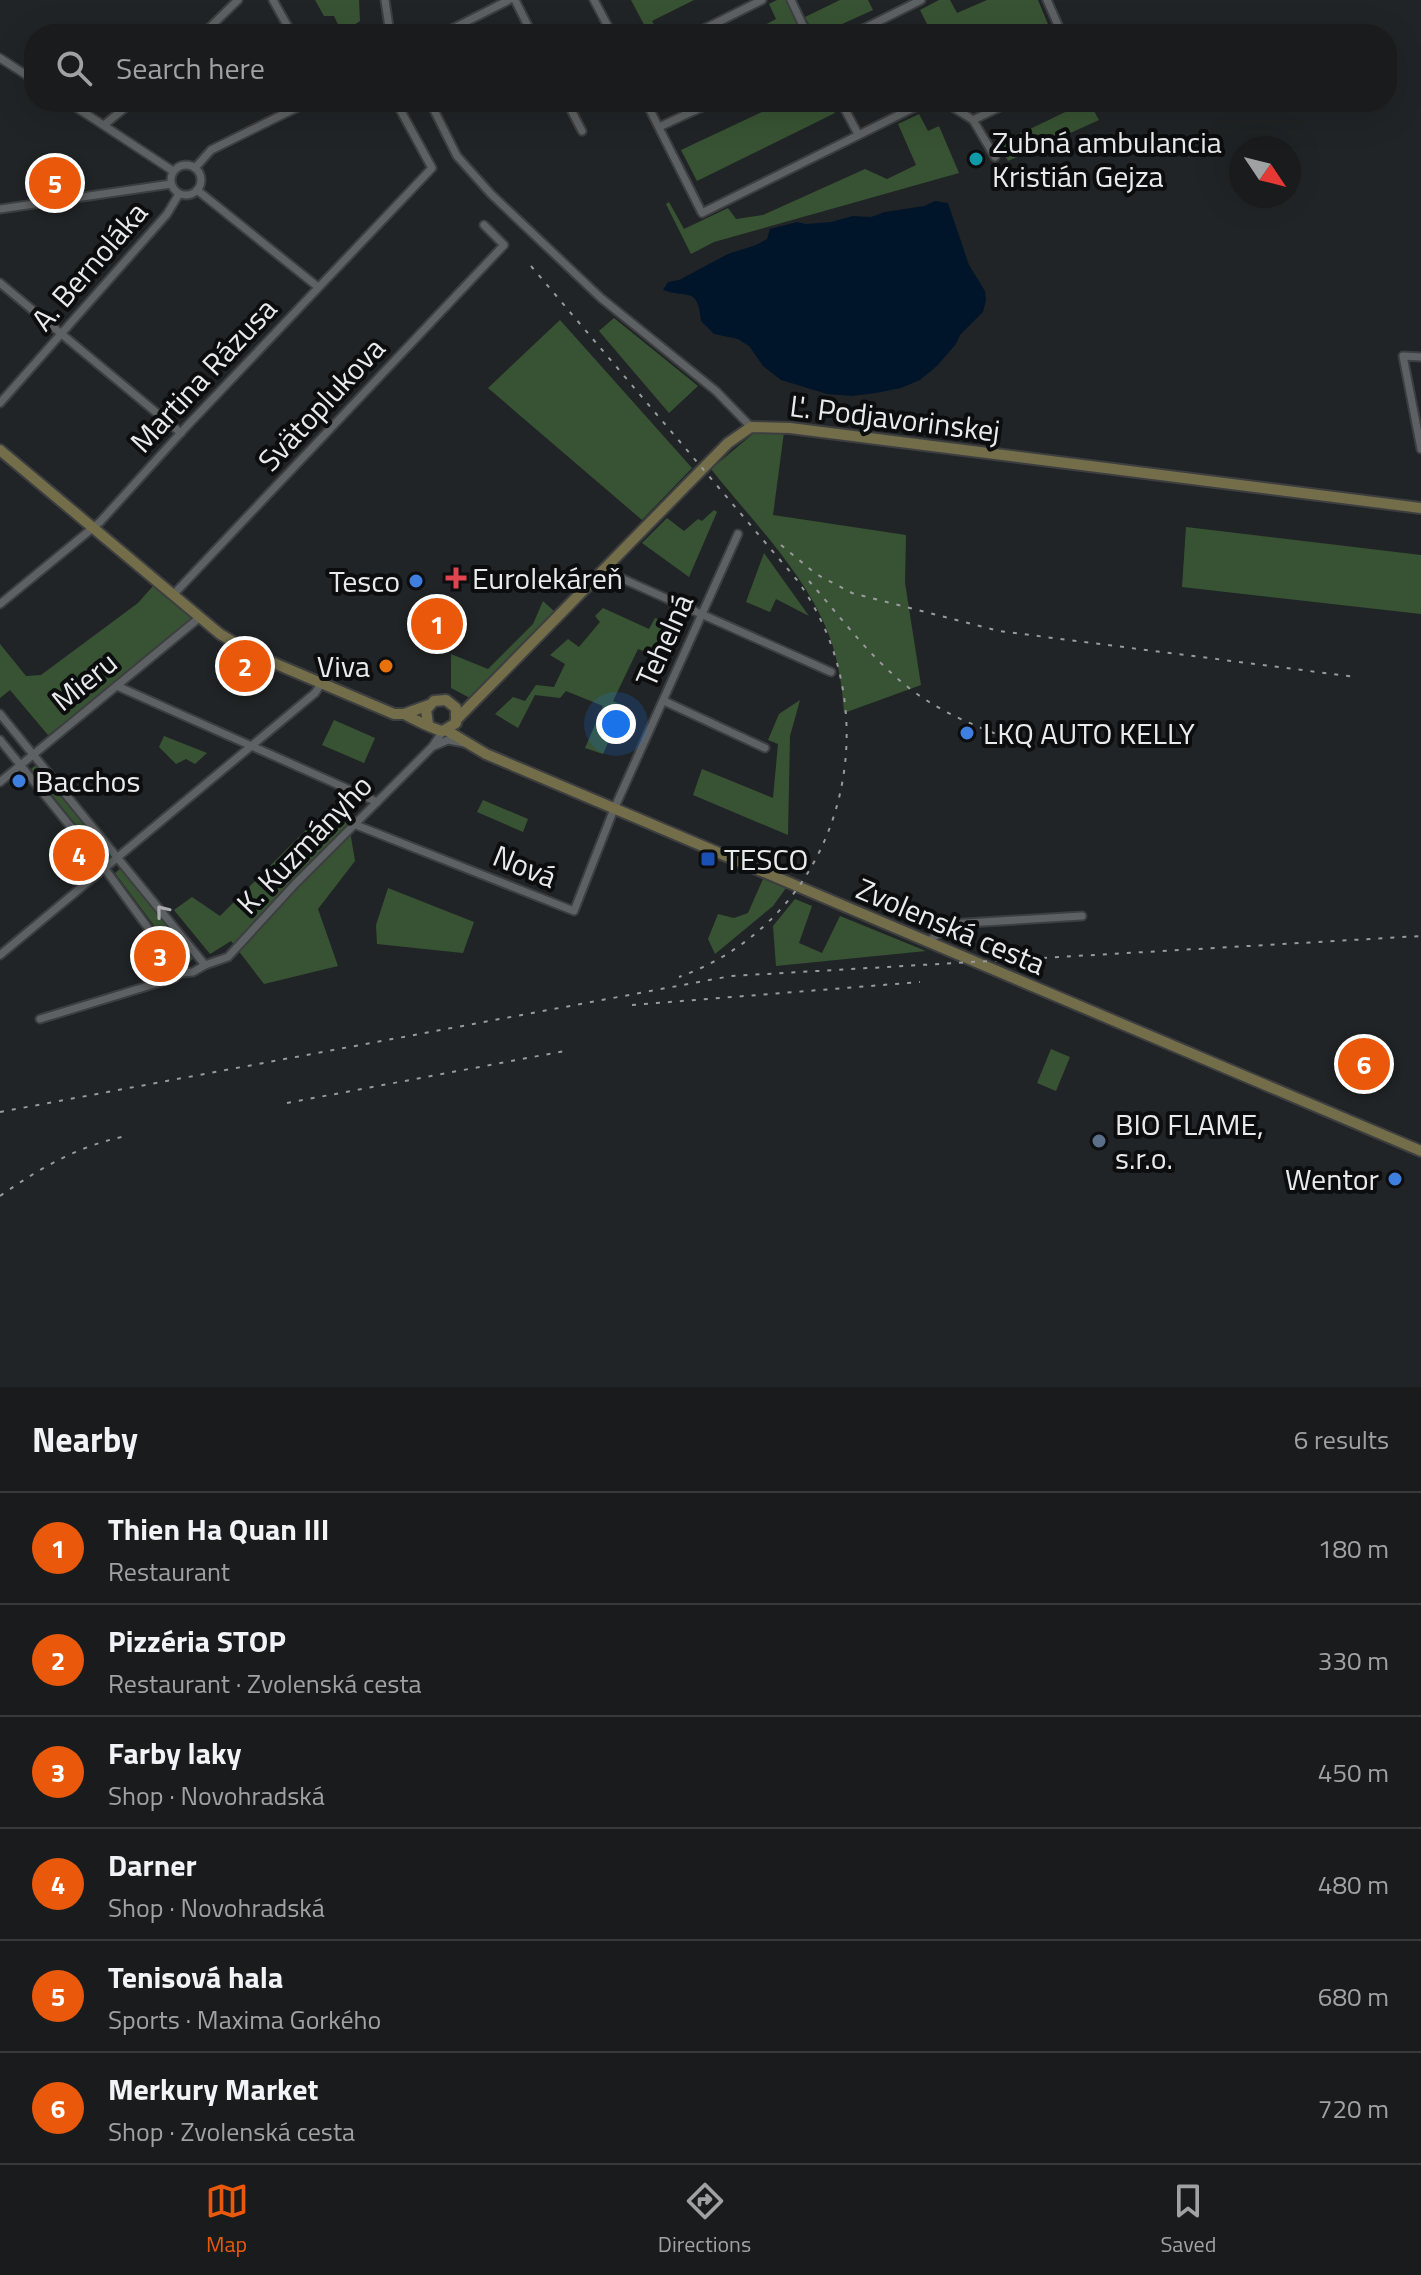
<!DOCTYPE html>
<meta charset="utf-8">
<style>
body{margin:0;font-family:"Titillium Web",sans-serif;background:#262829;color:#f1f3f6}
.compass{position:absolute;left:1229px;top:136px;width:72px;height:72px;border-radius:50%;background:#191b1c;box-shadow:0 8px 32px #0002;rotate:125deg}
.you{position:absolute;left:616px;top:724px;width:28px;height:28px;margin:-20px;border:6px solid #fff;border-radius:50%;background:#1a73e8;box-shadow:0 0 0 12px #1a73e833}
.badge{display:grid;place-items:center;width:52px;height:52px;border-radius:50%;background:#ea580c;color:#fff;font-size:26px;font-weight:700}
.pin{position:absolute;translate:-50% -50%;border:4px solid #fff;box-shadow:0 2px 8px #0006}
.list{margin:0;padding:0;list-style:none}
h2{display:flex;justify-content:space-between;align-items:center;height:104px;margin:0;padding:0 32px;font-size:34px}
h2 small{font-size:26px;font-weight:400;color:#9fa1a3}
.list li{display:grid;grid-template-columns:52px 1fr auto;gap:24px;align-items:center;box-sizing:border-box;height:112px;padding:0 32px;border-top:2px solid #37393b}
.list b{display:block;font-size:30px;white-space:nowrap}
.list p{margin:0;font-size:26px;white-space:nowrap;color:#9fa1a3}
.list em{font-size:26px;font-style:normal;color:#9fa1a3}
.icon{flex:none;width:44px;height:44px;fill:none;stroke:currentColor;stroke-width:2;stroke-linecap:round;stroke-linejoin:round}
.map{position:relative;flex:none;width:1421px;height:1387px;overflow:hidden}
.search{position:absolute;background:#191b1c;box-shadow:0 8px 32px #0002;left:24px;right:24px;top:24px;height:88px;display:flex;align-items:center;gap:20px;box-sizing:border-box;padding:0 28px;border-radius:32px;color:#9fa1a3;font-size:30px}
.sheet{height:776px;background:#191b1c}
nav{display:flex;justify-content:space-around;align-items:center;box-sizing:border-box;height:112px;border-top:2px solid #37393b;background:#191b1c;font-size:22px;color:#9fa1a3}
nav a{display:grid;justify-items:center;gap:4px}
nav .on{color:#ea580c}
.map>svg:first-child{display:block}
</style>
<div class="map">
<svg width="1421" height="1387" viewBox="0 0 1421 1387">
<rect width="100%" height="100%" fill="#212426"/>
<g fill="#385333">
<polygon points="315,0 359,0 360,21 342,33 334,16 324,16"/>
<polygon points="631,0 694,0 652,21 659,34 649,34"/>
<polygon points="777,0 787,0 799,26 785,34 748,34 776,19 769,4"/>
<polygon points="840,0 868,0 873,10 820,34 814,34 805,17"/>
<polygon points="939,0 950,0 957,13 987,0 1038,0 1052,34 932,34 920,10"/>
<polygon points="783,102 829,102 835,113 697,181 681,150"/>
<polygon points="1086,102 1089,102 1099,120 1008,161 999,144"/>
<polygon points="919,114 928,131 939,126 959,173 714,242 691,254 666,204 669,202 684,229 728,208 736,219 763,215 865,169 887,179 916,165 898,124"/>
<polygon points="614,318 698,386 669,413 599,331"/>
<polygon points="560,320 692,468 642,520 488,388"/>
<path d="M784,432L773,515L906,535L905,583L921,685L844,713C842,682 837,651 824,623C799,567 749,517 711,469L754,433Z"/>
<polygon points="714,510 717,512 689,577 642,543 667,518 684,531 698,519 702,521"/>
<polygon points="1186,527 1421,555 1421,614 1182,587"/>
<polygon points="764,553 809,616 776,599 770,612 746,602"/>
<polygon points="153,586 197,622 48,735 10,690 0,698 0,644 26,676 41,675 138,603"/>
<polygon points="543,601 556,613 484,687 470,698 451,688 451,654 488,669 533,624"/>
<polygon points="603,608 649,629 655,618 671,624 657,656 638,649 613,701 624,706 603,754 585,748 603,706 566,691 560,698 535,695 518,728 495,714 513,697 525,701 536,685 554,687 565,664 550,655 568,639 579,647 600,622 595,616"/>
<polygon points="800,700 790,736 788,835 693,795 702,769 773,798 778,744 768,740 779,714"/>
<polygon points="334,720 375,738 364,763 322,745"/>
<polygon points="164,736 207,753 195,764 186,759 176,764 159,747"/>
<polygon points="36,765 108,852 102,857 31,769"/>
<polygon points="483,800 528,819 523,832 477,812"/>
<polygon points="327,809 349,825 355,861 318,909 338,966 264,984 231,941 210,954 174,910 192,897 220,916"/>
<polygon points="121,868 194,958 184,966 115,873"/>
<polygon points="763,879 786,888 773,906 715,954 708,939 718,914 734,918 748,913"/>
<polygon points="388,888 474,922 463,953 377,944 376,925"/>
<polygon points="795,899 812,906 799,943 822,953 840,916 926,951 776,966 773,926"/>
<polygon points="1051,1049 1070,1057 1056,1091 1037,1083"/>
</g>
<path fill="#01152a" d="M935,201L948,203L969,265L985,291L986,300L983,312L960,335L956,344L937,366L920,380L901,388L876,393L852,396L827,394L781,380L763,366L749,346L738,339L714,334L701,321C698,285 686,299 663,290L668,282L679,280L728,254L756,245L767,239L770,229L797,222L806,224L831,222L853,216L871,217L885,212L924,206Z"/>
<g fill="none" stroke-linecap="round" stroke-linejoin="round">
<g stroke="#3c3e40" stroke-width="11">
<g id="street">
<polyline points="273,0 292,34"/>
<polyline points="385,0 390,34"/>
<polyline points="515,0 532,34"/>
<polyline points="594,0 612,34"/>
<polyline points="791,0 807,34"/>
<polyline points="1047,0 1062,34"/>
<polyline points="203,34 238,0"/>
<polyline points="442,34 509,0"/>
<polyline points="694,34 762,0"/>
<polyline points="853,34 921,0"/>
<polyline points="0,58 34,80"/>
<polyline points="68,102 173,171"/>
<polyline points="430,102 457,156 491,194 601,298 716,391 751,427"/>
<polyline points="567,102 582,131"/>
<polyline points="646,102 702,213 925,102"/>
<polyline points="841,102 858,134"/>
<polyline points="945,102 973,120 995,157"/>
<polyline points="973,120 1010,102"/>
<polyline points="104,125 132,102"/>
<polyline points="659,127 713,102"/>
<circle cx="186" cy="180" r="15"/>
<polyline points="195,168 211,150 308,102"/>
<polyline points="197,190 318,287"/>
<polyline points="0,209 171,184"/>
<polyline points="0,283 181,433"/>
<polyline points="1421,357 1403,356 1421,449"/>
<polyline points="0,403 167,214 179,194"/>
<polyline points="605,571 831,672"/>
<polyline points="173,595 504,245 484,225"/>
<polyline points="0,604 100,522 186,427 432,168 396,102"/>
<polyline points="117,686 377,802"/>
<polyline points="664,701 765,748"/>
<polyline points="0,714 205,965"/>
<polyline points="0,740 105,869 181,973"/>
<polyline points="434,746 448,740 464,743"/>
<polyline points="0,782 199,618"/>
<polyline points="356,825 574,911 614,809 738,534"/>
<polyline points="928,942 950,924 1082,916"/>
<polyline points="0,955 315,693 321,684"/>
<polyline points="40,1019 174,978 181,973 193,972 205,965 228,957 295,884 432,747 443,731"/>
</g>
</g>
<g stroke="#3c3e40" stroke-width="14">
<g id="secondary">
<polyline points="0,450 220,634 255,655 394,714 404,714 429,705"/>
<path d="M404,714C413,719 435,730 443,731L456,723V708L446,700L434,701L426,710L428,724"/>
<polyline points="457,719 728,443 751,427 790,428 1421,508"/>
<polyline points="446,730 486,754 1421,1151"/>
</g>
</g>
<use href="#street" stroke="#5e6163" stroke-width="7"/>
<use href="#secondary" stroke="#736d4a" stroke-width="10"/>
<g stroke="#989a9c" stroke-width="2" stroke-dasharray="4 8" stroke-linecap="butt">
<path d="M531,266L797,580C896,717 842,919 679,977"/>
<polyline points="781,545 816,574 852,593 999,631 1356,677"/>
<path d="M809,581C845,622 879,670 926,700C958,721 998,734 1033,749"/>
<polyline points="632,1005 920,982"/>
<polyline points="287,1103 570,1050"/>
<polyline points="0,1112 731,976 1421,936"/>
<path d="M0,1196C40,1168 78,1146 126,1136"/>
</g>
</g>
<defs><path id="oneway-chevron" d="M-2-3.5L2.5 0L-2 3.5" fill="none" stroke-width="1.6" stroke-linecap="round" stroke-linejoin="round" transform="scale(2)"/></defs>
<use stroke="#aaacae" href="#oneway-chevron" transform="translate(162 911) rotate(-129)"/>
<circle fill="#0f9aa8" stroke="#0c0d0e" stroke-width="3" cx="976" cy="159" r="8"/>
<path fill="#e0444e" stroke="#0c0d0e" stroke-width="3" d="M452 566h8v8h8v8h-8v8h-8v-8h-8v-8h8z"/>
<g fill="#3f7fe0" stroke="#0c0d0e" stroke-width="3">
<circle cx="416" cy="581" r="8"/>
<circle cx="967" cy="733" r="8"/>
<circle cx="19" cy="781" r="8"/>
<circle cx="1395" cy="1179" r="8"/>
</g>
<circle fill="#e8710a" stroke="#0c0d0e" stroke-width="3" cx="386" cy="666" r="8"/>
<rect fill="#1a4fb4" stroke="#0c0d0e" stroke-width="3" x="700" y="851" width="16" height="16" rx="4"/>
<circle fill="#5c6f8a" stroke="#0c0d0e" stroke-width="3" cx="1099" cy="1141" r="8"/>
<g text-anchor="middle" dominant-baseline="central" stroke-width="8" stroke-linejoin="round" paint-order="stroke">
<g font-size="30" fill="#e9eaec" stroke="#0c0d0e" text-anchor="start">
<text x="992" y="142">Zubná ambulancia<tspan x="992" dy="34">Kristián Gejza</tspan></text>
<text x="472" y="578">Eurolekáreň</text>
<text x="400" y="581" text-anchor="end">Tesco</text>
<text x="370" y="666" text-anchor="end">Viva</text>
<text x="983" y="733">LKQ AUTO KELLY</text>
<text x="35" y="781">Bacchos</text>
<text x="724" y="859">TESCO</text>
<text x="1115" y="1124">BIO FLAME,<tspan x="1115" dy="34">s.r.o.</tspan></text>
<text x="1379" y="1179" text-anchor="end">Wentor</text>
</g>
<g font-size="30" fill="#e9eaec" stroke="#0c0d0e">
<text transform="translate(89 266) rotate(-49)">A. Bernoláka</text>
<text transform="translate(203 375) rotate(-47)">Martina Rázusa</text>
<text transform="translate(321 404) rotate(-47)">Svätoplukova</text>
<text transform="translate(895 418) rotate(7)">Ľ. Podjavorinskej</text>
<text transform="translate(664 640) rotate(-66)">Tehelná</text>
<text transform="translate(84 681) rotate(-39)">Mieru</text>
<text transform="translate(304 844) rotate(-46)">K. Kuzmányho</text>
<text transform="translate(525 866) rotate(22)">Nová</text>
<text transform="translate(951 926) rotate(23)">Zvolenská cesta</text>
</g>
</g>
</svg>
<svg class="compass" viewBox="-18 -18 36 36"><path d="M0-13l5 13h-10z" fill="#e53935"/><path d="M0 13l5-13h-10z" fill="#9fa1a3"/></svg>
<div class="you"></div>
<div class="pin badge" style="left:437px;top:624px">1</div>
<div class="pin badge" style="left:245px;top:666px">2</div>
<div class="pin badge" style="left:160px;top:956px">3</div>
<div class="pin badge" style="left:79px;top:855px">4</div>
<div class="pin badge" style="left:55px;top:183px">5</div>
<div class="pin badge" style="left:1364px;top:1064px">6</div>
<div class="search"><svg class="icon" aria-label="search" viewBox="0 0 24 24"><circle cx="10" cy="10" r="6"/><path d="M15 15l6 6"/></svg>Search here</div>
</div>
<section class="sheet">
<h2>Nearby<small>6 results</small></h2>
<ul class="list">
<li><span class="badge">1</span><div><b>Thien Ha Quan III</b><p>Restaurant</p></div><em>180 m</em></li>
<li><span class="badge">2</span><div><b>Pizzéria STOP</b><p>Restaurant · Zvolenská cesta</p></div><em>330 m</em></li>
<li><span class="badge">3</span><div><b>Farby laky</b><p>Shop · Novohradská</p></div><em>450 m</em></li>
<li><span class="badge">4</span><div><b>Darner</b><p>Shop · Novohradská</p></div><em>480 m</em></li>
<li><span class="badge">5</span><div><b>Tenisová hala</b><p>Sports · Maxima Gorkého</p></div><em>680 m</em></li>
<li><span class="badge">6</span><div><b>Merkury Market</b><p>Shop · Zvolenská cesta</p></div><em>720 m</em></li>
</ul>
</section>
<nav>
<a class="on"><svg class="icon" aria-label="map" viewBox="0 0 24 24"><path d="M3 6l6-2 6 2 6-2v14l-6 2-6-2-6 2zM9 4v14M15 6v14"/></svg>Map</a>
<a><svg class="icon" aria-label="directions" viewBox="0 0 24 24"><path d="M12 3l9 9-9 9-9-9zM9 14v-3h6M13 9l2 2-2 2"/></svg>Directions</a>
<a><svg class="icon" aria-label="saved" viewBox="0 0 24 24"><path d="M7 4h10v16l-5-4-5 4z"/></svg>Saved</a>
</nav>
